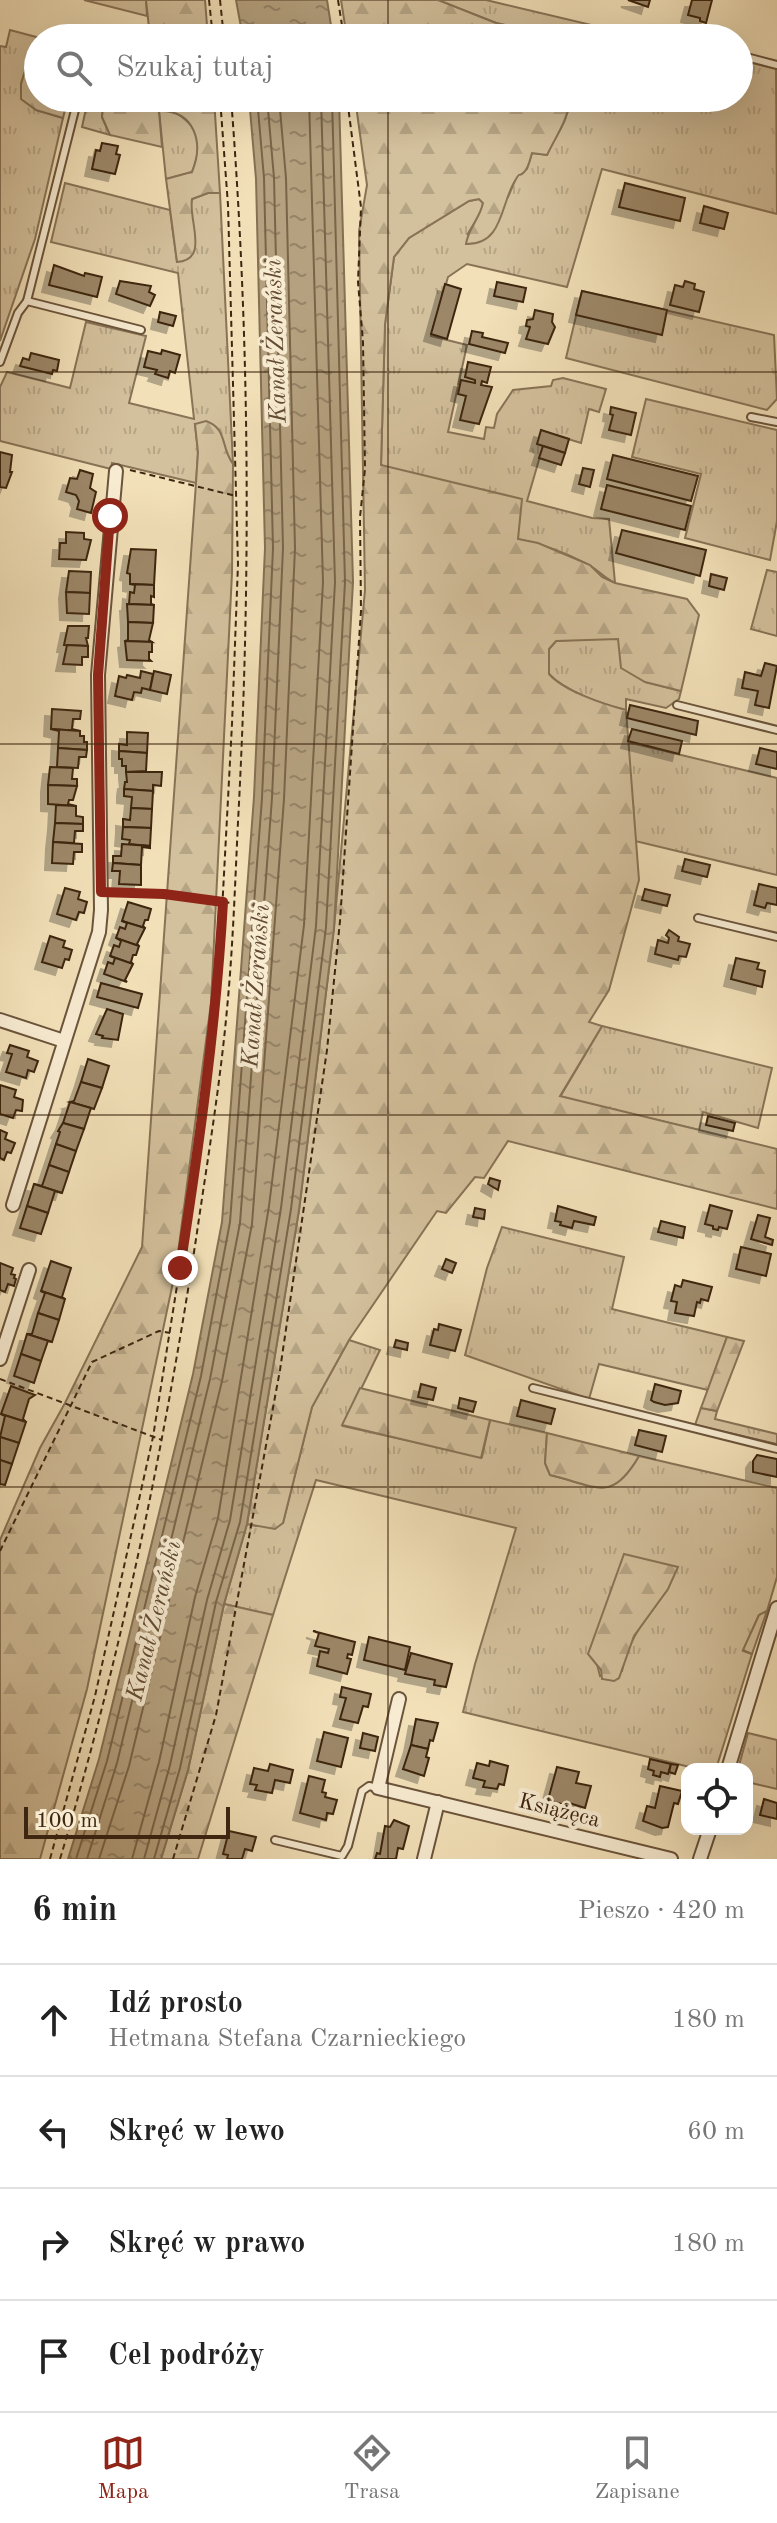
<!DOCTYPE html>
<html lang="pl">
<meta charset="utf-8">
<style>
body{margin:0;font-family:"Old Standard TT",serif;background:#f2f2f2;color:#222}
.controls{position:absolute;right:24px;bottom:24px;display:grid;overflow:hidden;border-radius:16px;box-shadow:0 8px 32px #0002}
.controls button{width:72px;height:72px;display:grid;place-items:center;padding:0;border:0;border-bottom:2px solid #e0e0e0;background:#fff;color:#222;font:40px sans-serif}
.scale{position:absolute;left:24px;bottom:20px;width:206px;box-sizing:border-box;padding-left:8px;border:4px solid #3e2611;border-top:0;font-size:22px;line-height:28px;white-space:nowrap;color:#3e2611;-webkit-text-stroke:6px #f7ebd1;paint-order:stroke}
.stop{position:absolute;width:24px;height:24px;margin:-18px;border:6px solid #8f2418;border-radius:50%;background:#fff}
.stop.end{background:#8f2418;border-color:#fff;box-shadow:0 2px 8px #0008}
.list{margin:0;padding:0;list-style:none}
h2{display:flex;justify-content:space-between;align-items:center;height:104px;margin:0;padding:0 32px;font-size:34px}
h2 small{font-size:26px;font-weight:400;color:#767676}
.list li{display:grid;grid-template-columns:52px 1fr auto;gap:24px;align-items:center;box-sizing:border-box;height:112px;padding:0 32px;border-top:2px solid #e0e0e0}
.list b{display:block;font-size:30px;white-space:nowrap}
.list p{margin:0;font-size:26px;white-space:nowrap;color:#767676}
.list em{font-size:26px;font-style:normal;color:#767676}
.icon{flex:none;width:44px;height:44px;fill:none;stroke:currentColor;stroke-width:2;stroke-linecap:round;stroke-linejoin:round}
.map{position:relative;flex:none;width:777px;height:1859px;overflow:hidden}
.search{position:absolute;background:#fff;box-shadow:0 8px 32px #0002;left:24px;right:24px;top:24px;height:88px;display:flex;align-items:center;gap:20px;box-sizing:border-box;padding:0 28px;border-radius:44px;color:#767676;font-size:30px}
.sheet{height:552px;background:#fff}
nav{display:flex;justify-content:space-around;align-items:center;box-sizing:border-box;height:112px;border-top:2px solid #e0e0e0;background:#fff;font-size:22px;color:#767676}
nav a{display:grid;justify-items:center;gap:4px}
nav .on{color:#8f2418}
.map>svg:first-child{display:block}
</style>
<div class="map">
<svg width="777" height="1859" viewBox="0 0 777 1859">
<defs>
<pattern id="grass-tufts" width="24" height="20" patternUnits="userSpaceOnUse" patternTransform="scale(2)"><rect width="24" height="20" fill="#d3c09c"/><path d="M3 7l-1-3M5 7V3M7 7l1-3M15 17l-1-3M17 17v-4M19 17l1-3" fill="none" stroke="#b6a585"/></pattern>
<pattern id="forest-firs" width="22" height="20" patternUnits="userSpaceOnUse" patternTransform="scale(2)"><rect width="22" height="20" fill="#d3c09c"/><path d="M5 1l3.5 6h-7zM16 11l3.5 6h-7z" fill="#b6a585"/></pattern>
<pattern id="water-ripples" width="26" height="14" patternUnits="userSpaceOnUse" patternTransform="scale(2)"><rect width="26" height="14" fill="#b5a17f"/><path d="M2 4q2-2 4 0t4 0M15 11q2-2 4 0t4 0" fill="none" stroke="#958367"/></pattern>
<filter id="shadow"><feDropShadow dx="-7" dy="7" stdDeviation="0" flood-color="#0004"/></filter>
</defs>
<rect width="100%" height="100%" fill="#f2e0b8"/>
<filter id="stains"><feTurbulence type="fractalNoise" baseFrequency=".0025" numOctaves="4"/><feColorMatrix values="0 0 0 0 .2 0 0 0 0 .09 0 0 0 0 .02 0 0 0 .5 -.17"/></filter>
<radialGradient id="worn" r=".72"><stop offset=".6" stop-color="#630" stop-opacity="0"/><stop offset="1" stop-color="#630" stop-opacity=".3"/></radialGradient>
<g fill="url(#grass-tufts)" stroke="#887356" stroke-width="2" fill-rule="evenodd">
<polygon points="84,0 146,0 147,16"/>
<polygon points="438,0 486,0 646,38 578,38 569,30 544,28 537,32 496,23"/>
<polygon points="10,30 40,38 38,45 31,48 29,61 21,84 36,110 63,118 35,239 0,341 0,46 6,47"/>
<path d="M739,60L776,69L777,214L602,169L567,287L467,264L448,277L431,336L467,345L448,432L484,439L486,427L494,428L497,414L513,390L551,386L553,380L563,378L606,389L599,412L589,409L581,443L542,431L543,446L527,501L592,518L609,519L615,583C604,578 597,569 587,564C566,553 542,544 518,539L381,465L385,324L394,257L409,238L469,201L479,199L483,203L481,212L467,235L508,197L517,176L527,169L532,153L547,155C557,133 567,123 571,98H739Z"/>
<polygon points="85,98 104,98 102,117 110,135 82,127 87,104 84,103"/>
<path d="M171,110C199,125 204,142 192,172L166,179L159,111Z"/>
<polygon points="65,183 170,210 177,262 192,222 190,210 192,199 208,193 220,193 233,464 224,452 195,425 198,452 196,483 112,463 111,469 0,441 0,387 7,372 70,388 86,322 146,336 129,403 194,419 178,273 51,242"/>
<polygon points="582,291 774,335 777,399 767,410 566,358"/>
<polygon points="646,399 777,430 777,521 770,560 685,538 701,474 632,457"/>
<polygon points="767,570 777,572 777,636 751,629"/>
<path d="M588,639H618L645,682L681,691L679,699L666,708L626,699V710C603,705 564,691 549,674V649L556,641Z"/>
<polygon points="627,742 777,778 777,875 635,841"/>
<polygon points="602,1026 772,1068 758,1128 703,1112 699,1130 560,1097"/>
<polygon points="502,1227 624,1257 612,1309 727,1337 708,1390 599,1364 589,1399 465,1355 487,1268"/>
<path d="M349,1340L380,1350L343,1426L482,1457L490,1420L547,1433L545,1463L550,1475C597,1486 611,1504 639,1456L777,1488V1577L767,1611L759,1615L743,1651L752,1654L716,1769H698L463,1712L475,1664L516,1528L316,1480L273,1615L224,1604L247,1524L256,1526L283,1523L312,1407ZM668,1589C649,1615 627,1639 622,1671L600,1676L597,1664Z"/>
<polygon points="701,1408 717,1411 715,1419 777,1434 777,1444 695,1425"/>
<polygon points="748,1733 777,1740 777,1789 747,1782 747,1769 738,1769"/>
</g>
<g fill="url(#forest-firs)" stroke="#887356" stroke-width="2">
<polygon points="146,0 205,0 208,38 150,37"/>
<polygon points="341,0 438,0 496,23 536,32 554,26 569,30 578,38 347,38"/>
<polygon points="33,45 38,45 38,98 68,98 63,118 36,110 21,99 21,84"/>
<path d="M104,98H214L220,193H208L192,199C188,220 210,260 177,262L166,179L192,172C204,143 195,110 159,111L162,147L110,135L102,117Z"/>
<path d="M355,98H571C566,124 558,132 547,155L532,153C530,159 529,166 525,171C518,179 521,170 516,179C500,203 504,245 466,244C468,229 480,218 483,203L479,199L469,201L409,238L394,257L385,324L381,465L522,499L518,539L538,543L590,565L602,577L615,583L687,599L699,615L681,691L645,682L621,668L618,639L556,641L549,649V674C564,691 603,704 626,710L639,880L609,990L589,1022L602,1026L560,1096L777,1149V1209L508,1141L484,1178L475,1177L446,1213L437,1211L349,1340L312,1407L283,1523L275,1529L247,1524L299,1210L334,928L365,590L359,231L367,185Z"/>
<path d="M206,421C228,429 220,446 233,464L232,573L211,1003L176,1268L87,1689L40,1859H0V1540L40,1448L65,1403L142,1247L196,483L198,452L195,424Z"/>
<polygon points="727,1337 744,1341 717,1411 701,1408"/>
<polygon points="360,1388 490,1420 481,1458 342,1425"/>
<path d="M547,1433L639,1456C611,1504 597,1486 550,1475L545,1463Z"/>
<polygon points="624,1554 678,1567 668,1589 634,1636 619,1678 614,1681 602,1679 601,1670 588,1654"/>
<polygon points="224,1604 273,1615 198,1859 161,1859 188,1770"/>
<polygon points="767,1611 752,1654 743,1650 759,1615"/>
</g>
<g fill="url(#water-ripples)" stroke="#857053" stroke-width="2">
<polygon points="236,0 327,0 333,38 243,38"/>
<polygon points="249,98 339,98 353,582 334,928 299,1210 247,1524 224,1604 188,1770 161,1859 68,1859 99,1759 193,1374 222,1222 254,797 265,548 256,179"/>
</g>
<g fill="none" stroke-linecap="round" stroke-linejoin="round">
<g stroke="#7a6448" stroke-width="2">
<polyline points="76,1859 107,1761 201,1376 230,1222 262,798 273,548 264,178 257,98"/>
<polyline points="87,1859 117,1763 210,1379 240,1223 272,798 283,548 274,178 267,98"/>
<polyline points="99,1859 129,1766 222,1381 252,1224 284,799 295,548 286,178 279,98"/>
<polyline points="132,1859 159,1762 195,1597 218,1518 269,1206 304,925 323,582 309,98"/>
<polyline points="144,1859 170,1765 207,1600 230,1520 281,1208 316,926 335,582 321,98"/>
<polyline points="154,1859 180,1768 216,1602 240,1522 291,1209 326,927 345,582 332,98"/>
</g>
</g>
<g fill="#9c8768" stroke="#3e2611" stroke-width="2" filter="url(#shadow)">
<polygon points="628,0 650,0 648,7"/>
<polygon points="692,0 712,0 706,23 700,21 700,18 688,15"/>
<polygon points="102,27 115,29 114,32 122,34 121,38 100,38"/>
<polygon points="102,143 118,146 116,154 120,155 115,174 92,169 96,150 100,151"/>
<polygon points="625,183 685,198 680,221 619,207"/>
<polygon points="704,206 728,213 724,229 700,223"/>
<polygon points="54,265 84,276 85,273 102,277 97,297 49,285"/>
<polygon points="120,281 151,286 149,292 155,295 150,306 116,294"/>
<polygon points="685,281 695,284 694,289 704,292 699,312 670,305 675,285 683,287"/>
<polygon points="497,282 526,288 523,302 494,296"/>
<polygon points="445,284 461,289 447,339 431,334"/>
<polygon points="582,291 667,310 662,335 576,315"/>
<polygon points="535,310 553,314 552,322 555,327 548,344 526,339 530,327 526,326 527,320 533,319"/>
<polygon points="160,312 176,316 173,326 158,322"/>
<polygon points="472,331 483,333 482,337 508,343 505,353 469,344"/>
<polygon points="162,350 180,355 175,373 170,371 168,378 155,374 157,370 144,367 148,351 161,354"/>
<polygon points="31,353 59,360 57,371 53,370 52,374 20,366 23,358 29,360"/>
<polygon points="468,362 491,367 487,383 482,381 481,385 492,387 479,424 460,420 466,396 458,394 461,380 475,383 475,380 465,377"/>
<polygon points="611,407 636,413 631,435 609,430 613,415 610,414"/>
<polygon points="541,430 569,439 565,453 537,444"/>
<polygon points="543,446 565,453 561,465 539,458"/>
<polygon points="0,452 12,455 10,472 12,472 6,488 0,487"/>
<polygon points="613,455 698,476 691,501 607,479"/>
<polygon points="583,468 594,470 590,487 579,484"/>
<polygon points="80,470 93,474 90,488 96,492 91,513 77,509 79,501 76,495 66,492 70,478 77,479"/>
<polygon points="607,485 691,506 685,530 601,509"/>
<polygon points="622,530 706,550 700,576 616,553"/>
<polygon points="66,532 84,533 84,539 91,540 86,560 59,559 60,543 66,543"/>
<polygon points="131,549 156,550 154,585 130,584 130,574 127,573"/>
<polygon points="69,571 91,572 90,593 66,592"/>
<polygon points="711,574 727,578 724,590 709,586"/>
<polygon points="130,584 154,585 154,597 151,596 151,604 154,605 129,604 130,592 134,593 135,585"/>
<polygon points="66,592 90,593 89,614 67,613"/>
<polygon points="127,604 154,605 153,623 128,622"/>
<polygon points="128,622 153,623 149,640 152,642 125,641 128,640"/>
<polygon points="68,626 89,626 88,638 86,638 88,646 64,645"/>
<polygon points="125,641 152,642 152,652 149,652 149,659 151,661 127,660"/>
<polygon points="67,645 88,646 88,657 82,657 82,665 63,664"/>
<polygon points="765,663 777,666 769,708 755,705 758,691 742,688 745,672 761,676"/>
<polygon points="141,671 153,674 150,690 142,688 141,693 134,692 132,700 115,696 119,676 126,678 127,675 140,678"/>
<polygon points="154,671 171,675 167,694 150,690"/>
<polygon points="630,705 698,721 696,735 627,718"/>
<polygon points="52,709 81,711 80,719 73,719 72,729 80,731 51,729"/>
<polygon points="51,729 80,731 80,736 84,736 84,742 87,742 87,750 58,748 59,731"/>
<polygon points="632,729 682,741 679,754 628,741"/>
<polygon points="127,732 148,733 147,753 119,751 119,744 127,745"/>
<polygon points="58,748 87,750 86,757 79,757 78,768 57,767"/>
<polygon points="760,748 777,752 777,769 756,764"/>
<polygon points="119,751 147,753 146,771 126,772 126,766 122,766 122,759 119,759"/>
<polygon points="50,767 73,768 72,779 77,779 77,786 48,785"/>
<polygon points="126,772 162,772 161,786 153,785 153,791 124,789 125,782 127,782"/>
<polygon points="48,785 77,786 73,800 69,800 68,804 76,806 48,804"/>
<polygon points="124,789 153,791 152,809 131,808 132,797 124,796"/>
<polygon points="56,805 76,806 76,816 83,817 83,824 55,823"/>
<polygon points="131,808 152,809 151,828 123,827 123,819 130,820"/>
<polygon points="55,823 83,824 83,831 75,831 74,843 53,842"/>
<polygon points="123,827 151,828 150,846 129,844 130,840 122,839"/>
<polygon points="53,842 82,844 82,852 74,852 73,864 52,863"/>
<polygon points="122,844 150,846 150,848 142,847 141,865 113,863 113,856 121,856"/>
<polygon points="685,859 710,865 707,877 682,871"/>
<polygon points="113,863 141,865 141,885 119,884 120,871 112,871"/>
<polygon points="759,884 777,888 777,905 767,903 765,908 754,905"/>
<polygon points="65,888 80,892 78,899 87,902 84,913 79,912 76,920 57,914"/>
<polygon points="645,889 670,895 667,906 642,900"/>
<polygon points="128,902 151,909 148,920 145,920 143,926 145,928 122,921"/>
<polygon points="122,921 145,928 137,944 139,946 116,938 120,927 125,929 127,923"/>
<polygon points="669,930 679,937 678,941 690,944 686,957 679,956 678,960 655,954 658,940 668,943 669,938 666,935"/>
<polygon points="50,936 65,941 63,947 72,950 69,960 65,959 62,968 42,962"/>
<polygon points="116,938 139,946 136,955 133,955 131,962 133,964 110,956 114,945 119,947 121,941"/>
<polygon points="110,956 133,964 125,980 127,982 104,974 108,962 113,964 115,958"/>
<polygon points="736,958 759,963 757,969 765,971 762,987 731,979"/>
<polygon points="101,983 142,994 138,1008 97,997"/>
<polygon points="107,1009 123,1014 118,1040 102,1038 103,1036 96,1034"/>
<polygon points="10,1045 29,1051 27,1057 38,1061 34,1072 28,1070 26,1078 6,1072 12,1054 7,1053"/>
<polygon points="88,1059 109,1066 102,1088 81,1082"/>
<polygon points="81,1082 102,1088 94,1109 70,1102 74,1101"/>
<polygon points="0,1085 16,1090 14,1097 23,1100 22,1111 16,1110 13,1118 0,1114"/>
<polygon points="70,1102 91,1108 84,1129 63,1123"/>
<polygon points="708,1116 735,1123 733,1131 706,1125"/>
<polygon points="63,1123 84,1129 76,1151 56,1144 60,1132 58,1131"/>
<polygon points="0,1130 7,1133 5,1139 15,1143 11,1153 7,1152 4,1160 0,1158"/>
<polygon points="56,1144 76,1151 69,1172 49,1165"/>
<polygon points="49,1165 69,1172 62,1193 34,1184 42,1186"/>
<polygon points="490,1178 500,1181 498,1190 488,1184"/>
<polygon points="34,1184 62,1193 55,1191 48,1213 27,1206"/>
<polygon points="710,1205 732,1211 727,1229 719,1227 718,1230 713,1229 713,1226 705,1224"/>
<polygon points="27,1206 48,1213 41,1234 20,1228"/>
<polygon points="558,1206 596,1217 594,1225 574,1221 572,1228 560,1225 561,1222 555,1221"/>
<polygon points="475,1208 485,1210 484,1219 473,1217"/>
<polygon points="758,1215 770,1218 765,1237 773,1240 772,1245 751,1239"/>
<polygon points="661,1221 685,1227 683,1238 658,1232"/>
<polygon points="741,1247 771,1254 766,1276 736,1269"/>
<polygon points="446,1259 456,1263 452,1273 442,1269"/>
<polygon points="51,1261 71,1268 62,1297 65,1299 41,1291"/>
<polygon points="0,1263 13,1268 11,1274 15,1275 14,1278 16,1279 14,1286 8,1284 5,1292 0,1290"/>
<polygon points="683,1280 712,1287 708,1301 701,1299 700,1303 697,1302 694,1316 675,1313 677,1302 671,1301 675,1285 681,1287"/>
<polygon points="41,1291 65,1299 59,1320 38,1313 45,1293"/>
<polygon points="38,1313 59,1320 52,1342 27,1334 32,1334"/>
<polygon points="439,1324 461,1330 455,1351 430,1345 434,1329 438,1330"/>
<polygon points="27,1334 52,1342 48,1341 41,1361 21,1354"/>
<polygon points="396,1340 408,1343 407,1350 394,1347"/>
<polygon points="21,1354 41,1361 34,1383 14,1376"/>
<polygon points="421,1384 436,1388 433,1400 418,1397"/>
<polygon points="655,1384 681,1391 678,1403 665,1405 654,1402 651,1400"/>
<polygon points="11,1386 35,1395 29,1399 23,1419 26,1422 1,1414"/>
<polygon points="460,1398 476,1402 473,1412 458,1408"/>
<polygon points="521,1400 555,1409 551,1424 517,1416"/>
<polygon points="1,1414 26,1422 19,1443 0,1437 5,1416"/>
<polygon points="639,1430 666,1436 662,1452 635,1445"/>
<polygon points="0,1437 19,1443 12,1464 0,1460"/>
<polygon points="757,1455 777,1459 777,1477 753,1472 753,1461"/>
<polygon points="0,1460 12,1464 5,1485 0,1484"/>
<polygon points="313,1631 355,1642 352,1655 348,1654 347,1658 351,1659 347,1674 317,1666 320,1651 328,1653 329,1649 315,1646 319,1633"/>
<polygon points="369,1637 410,1647 405,1670 364,1660"/>
<polygon points="411,1653 452,1664 446,1687 434,1685 435,1680 405,1674"/>
<polygon points="342,1687 371,1694 368,1707 363,1706 358,1723 340,1719 346,1698 340,1697"/>
<polygon points="416,1719 438,1723 433,1741 430,1740 428,1749 411,1745"/>
<polygon points="324,1732 348,1738 341,1767 317,1761"/>
<polygon points="363,1733 378,1737 375,1751 360,1748"/>
<polygon points="411,1745 428,1749 426,1757 429,1758 424,1776 403,1769"/>
<polygon points="650,1759 671,1764 668,1774 661,1772 660,1777 653,1775 654,1771 648,1769"/>
<polygon points="490,1761 508,1766 504,1785 499,1784 497,1789 483,1787 485,1781 473,1778 477,1763 489,1766"/>
<polygon points="270,1764 293,1770 290,1783 275,1780 272,1793 255,1790 257,1785 250,1784 254,1768 268,1771"/>
<polygon points="671,1764 678,1765 675,1774 669,1772"/>
<polygon points="557,1767 579,1772 576,1783 591,1786 585,1808 566,1802 565,1805 548,1800"/>
<polygon points="309,1776 325,1780 322,1792 326,1793 325,1797 337,1800 333,1814 327,1813 326,1820 300,1813"/>
<polygon points="660,1786 682,1791 678,1804 674,1803 668,1827 662,1828 643,1821 647,1806 655,1808"/>
<polygon points="764,1799 777,1803 777,1819 760,1815"/>
<polygon points="394,1820 409,1826 403,1849 398,1848 396,1859 375,1859 377,1853 380,1854 385,1826 390,1827"/>
<polygon points="229,1831 256,1837 252,1851 245,1849 242,1859 227,1859 228,1855 223,1854"/>
</g>
<g fill="none" stroke-linecap="round" stroke-linejoin="round">
<g stroke="#6b543b" stroke-width="10">
<g id="service">
<polyline points="661,35 671,38"/>
<polyline points="739,55 777,65"/>
<polyline points="27,301 78,98"/>
<polyline points="0,362 18,313 27,301 141,330"/>
<polyline points="751,417 777,422"/>
<polyline points="677,705 777,730"/>
<polyline points="698,918 777,937"/>
<polyline points="533,1388 777,1449"/>
<polyline points="275,1840 342,1856 348,1846 362,1791 369,1786 378,1788"/>
</g>
</g>
<g stroke="#6b543b" stroke-width="16">
<g id="minor">
<polyline points="0,1020 64,1041"/>
<polyline points="13,1205 99,932 101,910 98,675 116,471"/>
<polyline points="0,1359 29,1270"/>
<polyline points="399,1699 378,1788 671,1859"/>
<polyline points="728,1769 777,1608"/>
<polyline points="424,1859 438,1802"/>
<polyline points="700,1859 710,1829"/>
</g>
</g>
<g stroke="#3e2611" stroke-width="2" stroke-dasharray="6 4" stroke-linecap="butt">
<polyline points="209,0 213,38"/>
<polyline points="220,0 224,38"/>
<polyline points="338,0 344,38"/>
<polyline points="130,470 236,496"/>
<polyline points="114,892 164,894 231,903"/>
<polyline points="0,1379 162,1440"/>
<polyline points="0,1551 92,1362 159,1331 170,1333"/>
<polyline points="50,1859 95,1696 153,1437 203,1122 217,1005 232,724 238,564 228,205 220,98"/>
<path d="M60,1859C121,1656 164,1448 196,1239C207,1163 220,1086 227,1009C233,947 235,884 238,822C251,581 250,339 231,98"/>
<polyline points="173,1859 216,1715 280,1370 327,1050 340,921 361,611 360,517 365,469 363,342 358,282 361,207 347,98"/>
</g>
<use href="#service" stroke="#f7ebd1" stroke-width="6"/>
<use href="#minor" stroke="#f7ebd1" stroke-width="12"/>
</g>
<g fill="none" stroke-linecap="round" stroke-linejoin="round">
<path stroke="#8f2418" stroke-width="10" d="M110,516L98,675L101,892L164,894L223,902C216,1025 199,1146 180,1268"/>
</g>
<path fill="none" stroke="#3e2611" stroke-width="2" stroke-opacity="0.55" d="M388,0V38M388,98V1859M0,372H777M0,744H777M0,1115H777M0,1487H777"/>
<g text-anchor="middle" dominant-baseline="central" stroke-width="8" stroke-linejoin="round" paint-order="stroke">
<g font-size="22" fill="#3e2611" stroke="#f7ebd1">
<text transform="translate(559 1811) rotate(14)">Książęca</text>
</g>
<g font-size="24" font-style="italic" fill="#624b32" stroke="#f7ebd1">
<text transform="translate(277 341) rotate(-92)">Kanał Żerański</text>
<text transform="translate(257 986) rotate(-86)">Kanał Żerański</text>
<text transform="translate(155 1621) rotate(-76)">Kanał Żerański</text>
</g>
</g>
<rect width="100%" height="100%" filter="url(#stains)"/>
<rect width="100%" height="100%" fill="url(#worn)"/>
</svg>
<div class="controls">
<button><svg class="icon" aria-label="locate" viewBox="0 0 24 24"><circle cx="12" cy="12" r="6"/><path d="M12 2v4M12 18v4M2 12h4M18 12h4"/></svg></button>
</div>
<div class="scale">100 m</div>
<div class="stop" style="left:110px;top:516px"></div>
<div class="stop end" style="left:180px;top:1268px"></div>
<div class="search"><svg class="icon" aria-label="search" viewBox="0 0 24 24"><circle cx="10" cy="10" r="6"/><path d="M15 15l6 6"/></svg>Szukaj tutaj</div>
</div>
<section class="sheet">
<h2>6 min<small>Pieszo · 420 m</small></h2>
<ul class="list">
<li><svg class="icon" aria-label="ahead" viewBox="0 0 24 24"><path d="M12 20V5M6 11l6-6 6 6"/></svg><div><b>Idź prosto</b><p>Hetmana Stefana Czarnieckiego</p></div><em>180 m</em></li>
<li><svg class="icon" aria-label="left" viewBox="0 0 24 24"><path d="M17 20v-9H6M10 6l-5 5 5 5"/></svg><div><b>Skręć w lewo</b></div><em>60 m</em></li>
<li><svg class="icon" aria-label="right" viewBox="0 0 24 24"><path d="M7 20v-9h11M14 6l5 5-5 5"/></svg><div><b>Skręć w prawo</b></div><em>180 m</em></li>
<li><svg class="icon" aria-label="arrive" viewBox="0 0 24 24"><path d="M6 21V4h12l-3 4 3 4H6"/></svg><div><b>Cel podróży</b></div></li>
</ul>
</section>
<nav>
<a class="on"><svg class="icon" aria-label="map" viewBox="0 0 24 24"><path d="M3 6l6-2 6 2 6-2v14l-6 2-6-2-6 2zM9 4v14M15 6v14"/></svg>Mapa</a>
<a><svg class="icon" aria-label="directions" viewBox="0 0 24 24"><path d="M12 3l9 9-9 9-9-9zM9 14v-3h6M13 9l2 2-2 2"/></svg>Trasa</a>
<a><svg class="icon" aria-label="saved" viewBox="0 0 24 24"><path d="M7 4h10v16l-5-4-5 4z"/></svg>Zapisane</a>
</nav>
